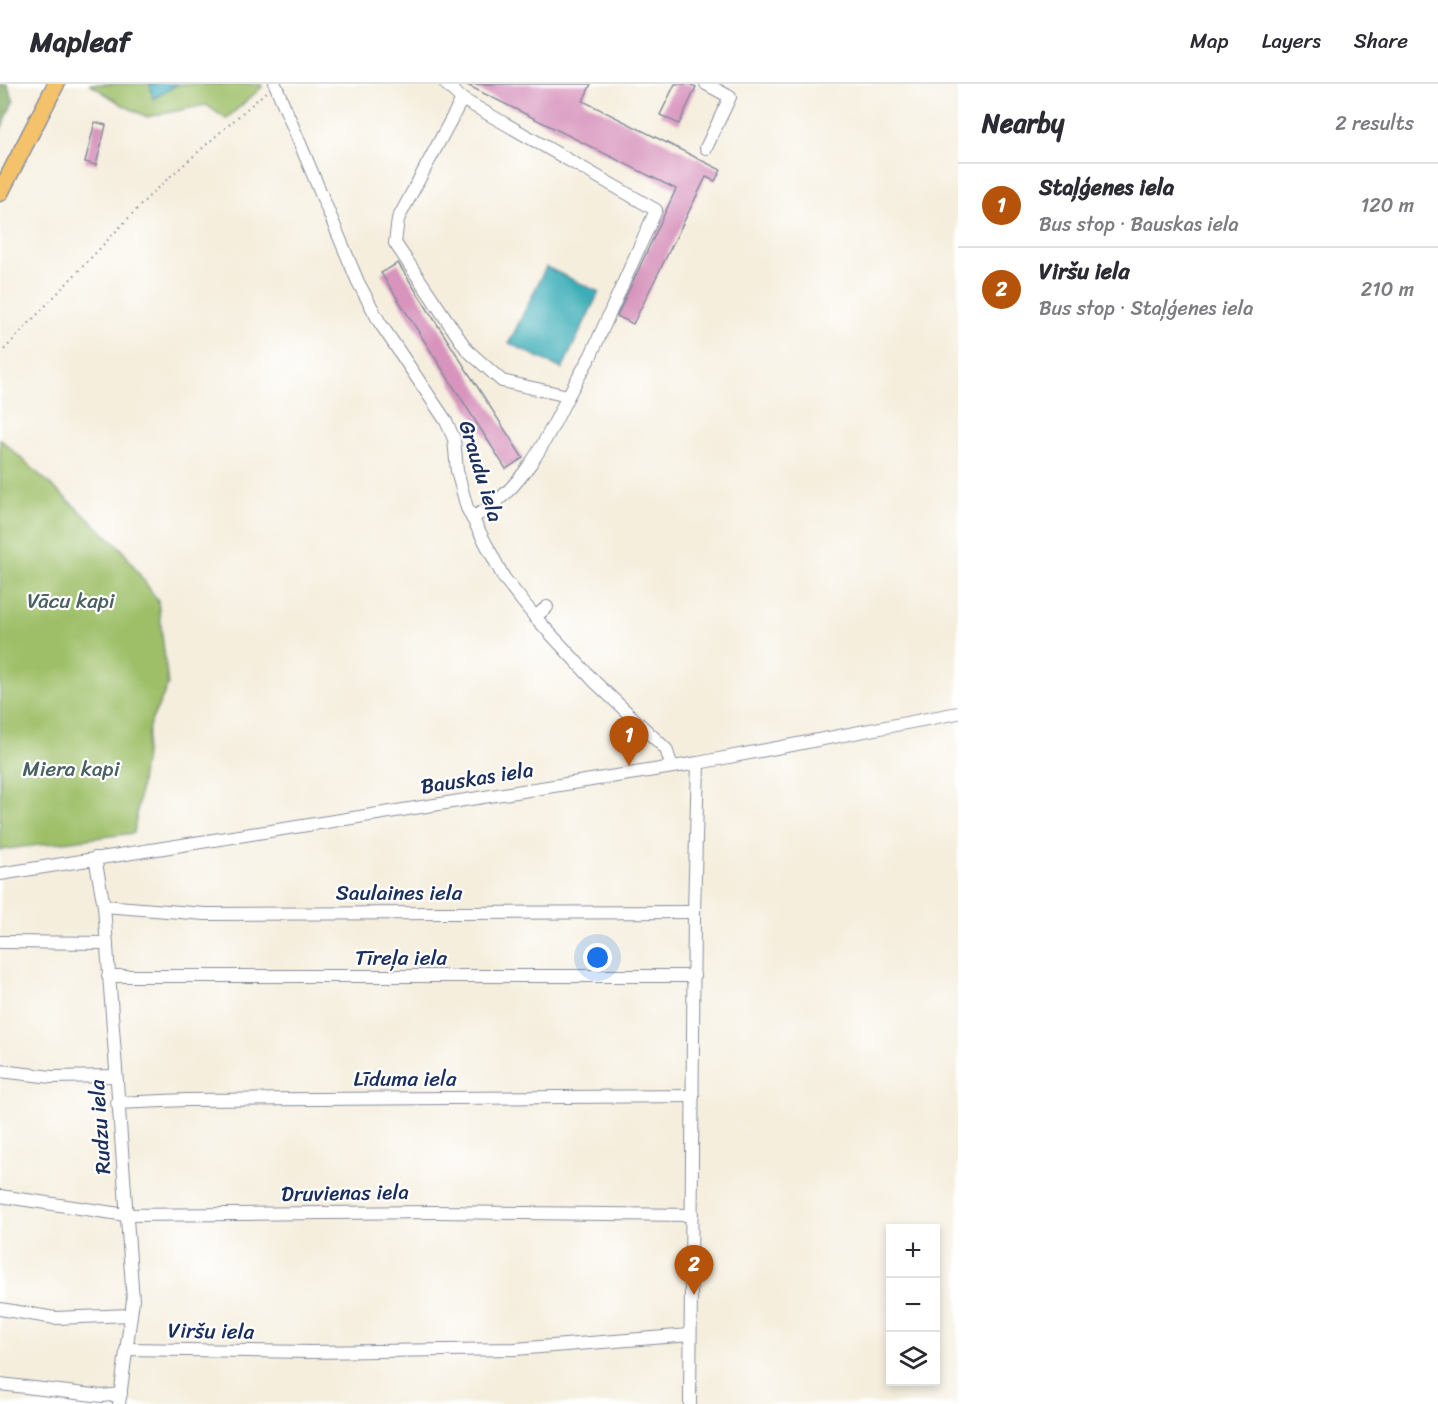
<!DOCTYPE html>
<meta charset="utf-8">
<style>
body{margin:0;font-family:Sriracha,sans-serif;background:#f7f7f7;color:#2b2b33}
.controls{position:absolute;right:18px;bottom:18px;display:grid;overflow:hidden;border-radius:0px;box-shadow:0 3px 9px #0003}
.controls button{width:54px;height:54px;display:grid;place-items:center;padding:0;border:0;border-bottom:2px solid #e1e1e2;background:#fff;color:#2b2b33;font:30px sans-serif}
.you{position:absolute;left:598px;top:874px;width:21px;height:21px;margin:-15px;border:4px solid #fff;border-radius:50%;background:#1a73e8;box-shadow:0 0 0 9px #1a73e833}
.badge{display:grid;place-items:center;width:39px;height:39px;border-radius:50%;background:#b45309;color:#fff;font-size:20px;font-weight:700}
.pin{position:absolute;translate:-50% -50px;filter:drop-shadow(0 2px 3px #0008)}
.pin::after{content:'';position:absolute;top:32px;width:21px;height:18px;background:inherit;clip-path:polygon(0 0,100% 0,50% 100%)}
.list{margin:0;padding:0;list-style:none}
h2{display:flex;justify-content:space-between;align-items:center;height:78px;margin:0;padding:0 24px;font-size:26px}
h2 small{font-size:20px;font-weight:400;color:#7c7c81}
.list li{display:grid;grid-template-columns:39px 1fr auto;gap:18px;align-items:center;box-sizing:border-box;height:84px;padding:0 24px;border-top:2px solid #e1e1e2}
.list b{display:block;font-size:22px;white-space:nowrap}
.list p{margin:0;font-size:20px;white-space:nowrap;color:#7c7c81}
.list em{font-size:20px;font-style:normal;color:#7c7c81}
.icon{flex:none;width:33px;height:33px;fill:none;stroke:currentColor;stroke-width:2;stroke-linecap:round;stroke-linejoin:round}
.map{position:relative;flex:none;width:958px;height:1320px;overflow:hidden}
header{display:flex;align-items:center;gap:36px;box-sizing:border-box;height:84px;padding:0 30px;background:#fff;border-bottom:2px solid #e1e1e2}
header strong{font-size:28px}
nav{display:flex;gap:33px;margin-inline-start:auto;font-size:21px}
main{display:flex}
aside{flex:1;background:#fff}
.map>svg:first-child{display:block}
</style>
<header>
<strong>Mapleaf</strong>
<nav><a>Map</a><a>Layers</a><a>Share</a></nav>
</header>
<main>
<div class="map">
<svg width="958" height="1320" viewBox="0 0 958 1320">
<rect width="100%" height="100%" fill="#fff"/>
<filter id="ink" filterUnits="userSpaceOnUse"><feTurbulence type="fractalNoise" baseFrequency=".0167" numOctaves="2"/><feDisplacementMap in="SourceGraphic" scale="12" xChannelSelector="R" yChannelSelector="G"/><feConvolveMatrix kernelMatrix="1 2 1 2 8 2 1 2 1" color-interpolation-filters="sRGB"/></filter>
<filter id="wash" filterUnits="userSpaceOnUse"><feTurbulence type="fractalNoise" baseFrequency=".008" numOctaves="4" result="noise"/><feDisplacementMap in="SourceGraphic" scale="24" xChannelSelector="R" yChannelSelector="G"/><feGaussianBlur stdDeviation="1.35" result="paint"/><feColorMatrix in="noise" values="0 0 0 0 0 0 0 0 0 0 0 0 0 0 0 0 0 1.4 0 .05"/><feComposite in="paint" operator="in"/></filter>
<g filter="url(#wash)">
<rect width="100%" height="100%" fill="#f5eedd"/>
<g fill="#9ebf68" stroke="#5c7763" stroke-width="1.5">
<polygon points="90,0 261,0 262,3 226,35 206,21 147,33 121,20"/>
<polygon points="0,355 121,464 158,517 168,601 149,642 134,749 0,766"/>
</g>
<polygon fill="#7ea65c" stroke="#4c6a5d" stroke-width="1.5" points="0,0 7,0 14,16 0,47"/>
<g fill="#3daeb8" stroke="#2c6e8b" stroke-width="1.5">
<polygon points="150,0 178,0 153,15"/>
<polygon points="546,183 599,208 562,285 509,259"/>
</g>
<g id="blocks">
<g fill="#d894bd">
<polygon points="465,0 591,0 583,17 721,86 715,97 706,93 633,240 617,232 676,105"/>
<polygon points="675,0 689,0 696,3 679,40 660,31"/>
<polygon points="95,38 106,41 96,81 85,78"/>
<polygon points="398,179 523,374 506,385 381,189"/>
</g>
</g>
</g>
<g filter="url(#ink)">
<use href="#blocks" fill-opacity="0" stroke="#888e9e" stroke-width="1.5"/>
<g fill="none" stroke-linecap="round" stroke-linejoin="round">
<g stroke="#888e9e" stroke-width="14">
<g id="minor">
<polyline points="275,0 358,198 380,239 446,337 454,355 457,387 467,424 504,494 535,533 595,598 666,665 672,683"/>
<polyline points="446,0 462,15 656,126 591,271 568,312 502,297 467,266 395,159 398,135 462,15"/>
<polyline points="706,0 730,13 706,64"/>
<path d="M472,434C521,408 545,359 568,312"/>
<polyline points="535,533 547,523"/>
<polyline points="95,774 104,822 133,1216 119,1320"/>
<polyline points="0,790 698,679 958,629"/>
<polyline points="104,822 205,830 694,828"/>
<polyline points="0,858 107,859"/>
<polyline points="108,892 694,892"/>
<polyline points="0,987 52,993 115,992"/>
<polyline points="117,1019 186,1016 693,1012"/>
<polyline points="0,1112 126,1131 435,1128 692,1131"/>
<polyline points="0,1225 55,1234 131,1231"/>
<polyline points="127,1265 311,1268 515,1265 690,1251"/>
<polyline points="0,1300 102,1312 121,1310"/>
<polyline points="690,1320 694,828 698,679"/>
</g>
</g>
<g stroke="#888e9e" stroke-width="19">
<polyline id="highway" points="0,109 56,0"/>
</g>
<polyline stroke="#888e9e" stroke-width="2" stroke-dasharray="1.5 4.5" stroke-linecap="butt" points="0,270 154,107 267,7"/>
<use href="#minor" stroke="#fff" stroke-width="12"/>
<use href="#highway" stroke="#f3c26a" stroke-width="16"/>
</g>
</g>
<g text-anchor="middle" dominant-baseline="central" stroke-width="4.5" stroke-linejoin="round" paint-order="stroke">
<g font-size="21" fill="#1b2f5e" stroke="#fff">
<text transform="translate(481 387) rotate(73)">Graudu iela</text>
<text transform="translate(477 694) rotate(-9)">Bauskas iela</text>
<text x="399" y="809">Saulaines iela</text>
<text x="401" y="874">Tīreļa iela</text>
<text x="405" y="995">Līduma iela</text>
<text transform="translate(100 1043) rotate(-94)">Rudzu iela</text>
<text transform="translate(345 1109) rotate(-1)">Druvienas iela</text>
<text transform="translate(211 1247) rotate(1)">Viršu iela</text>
</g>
<g font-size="21" fill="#496162" stroke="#fff">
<text x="71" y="517">Vācu kapi</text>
<text x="71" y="685">Miera kapi</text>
</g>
</g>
</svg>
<div class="controls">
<button>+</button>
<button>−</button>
<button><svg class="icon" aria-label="layers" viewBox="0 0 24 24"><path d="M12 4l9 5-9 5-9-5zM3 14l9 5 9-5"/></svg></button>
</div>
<div class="you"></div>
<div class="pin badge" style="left:629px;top:682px">1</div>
<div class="pin badge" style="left:694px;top:1211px">2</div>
</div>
<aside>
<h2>Nearby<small>2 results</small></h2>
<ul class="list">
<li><span class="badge">1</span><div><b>Staļģenes iela</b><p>Bus stop · Bauskas iela</p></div><em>120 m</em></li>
<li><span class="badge">2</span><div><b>Viršu iela</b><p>Bus stop · Staļģenes iela</p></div><em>210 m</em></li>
</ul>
</aside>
</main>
